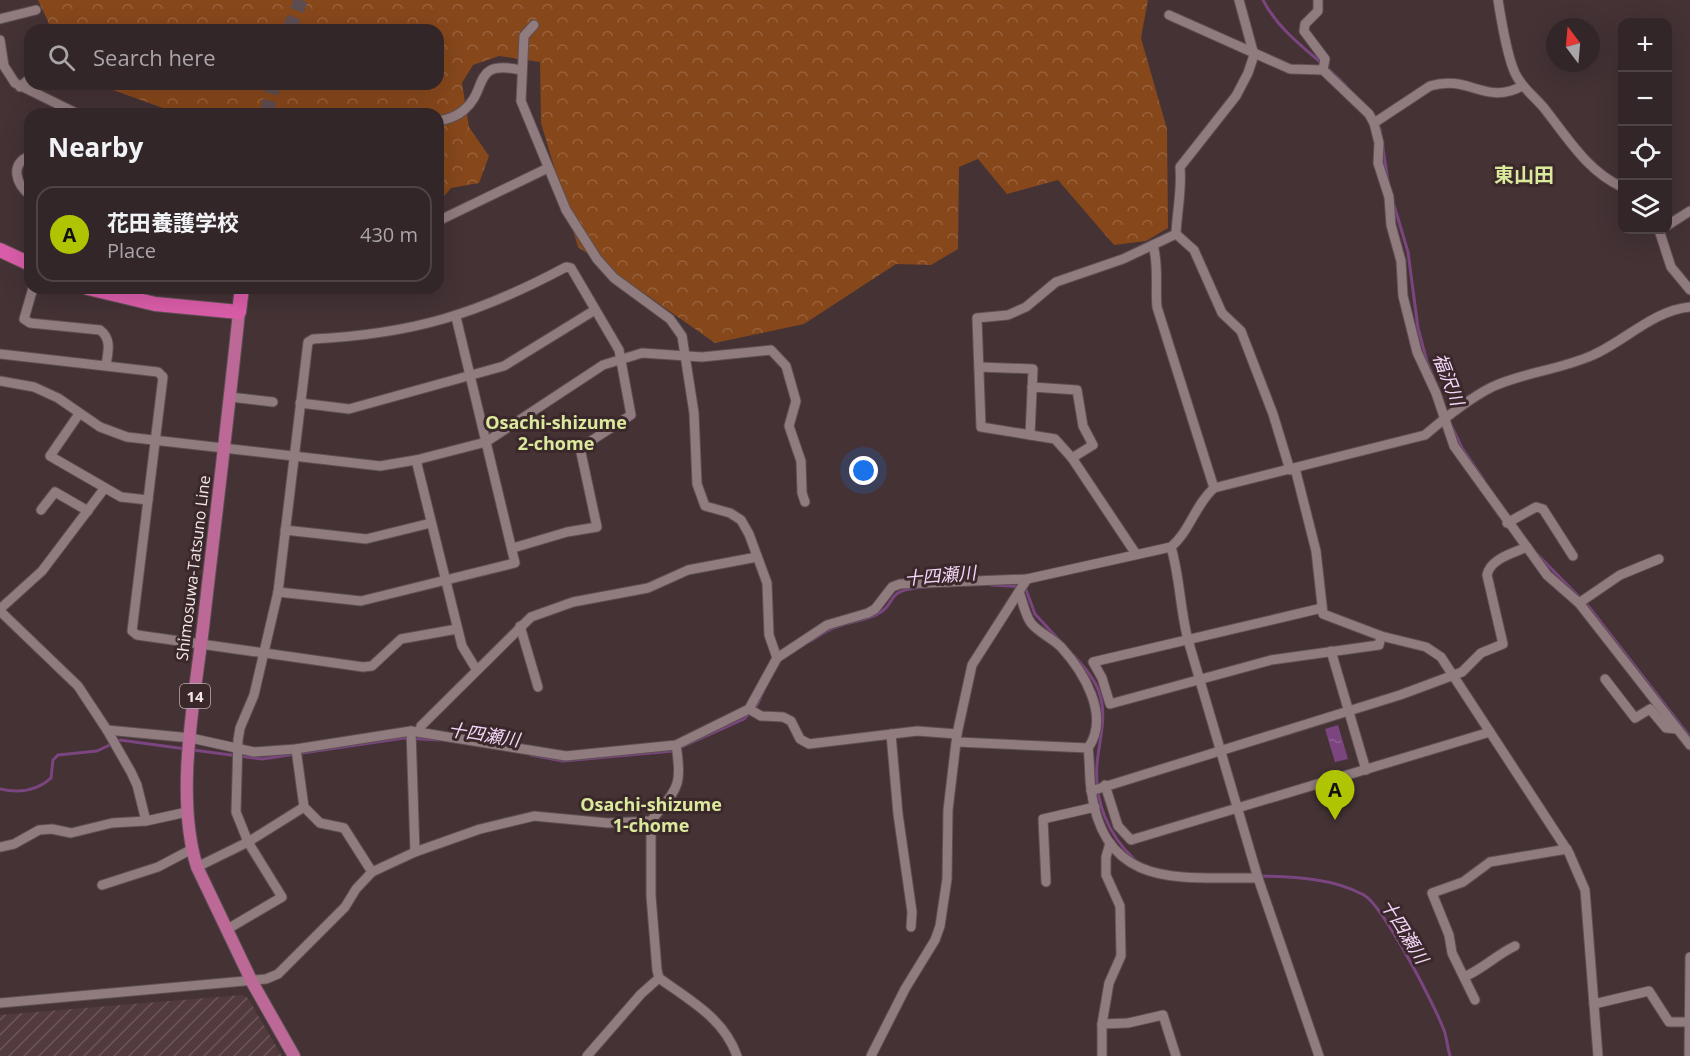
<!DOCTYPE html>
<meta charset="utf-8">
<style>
body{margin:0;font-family:"Open Sans","Noto Sans JP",sans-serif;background:#3e3234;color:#f1f3f6}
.controls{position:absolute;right:18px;top:18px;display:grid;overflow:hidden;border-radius:12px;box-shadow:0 6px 24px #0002}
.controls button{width:54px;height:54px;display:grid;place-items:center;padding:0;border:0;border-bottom:2px solid #4e4345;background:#332628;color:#f1f3f6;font:30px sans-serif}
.compass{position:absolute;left:1546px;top:18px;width:54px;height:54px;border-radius:50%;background:#332628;box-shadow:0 6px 24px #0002;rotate:344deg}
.you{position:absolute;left:864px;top:471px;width:21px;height:21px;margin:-15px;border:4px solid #fff;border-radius:50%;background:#1a73e8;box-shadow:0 0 0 9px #1a73e833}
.badge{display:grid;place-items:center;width:39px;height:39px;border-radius:50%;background:#afc504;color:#111;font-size:20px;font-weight:700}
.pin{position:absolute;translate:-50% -50px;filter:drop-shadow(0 2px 3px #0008)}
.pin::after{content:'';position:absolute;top:32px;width:21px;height:18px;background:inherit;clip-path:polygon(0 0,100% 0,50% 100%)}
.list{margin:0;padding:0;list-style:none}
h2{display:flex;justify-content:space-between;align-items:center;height:78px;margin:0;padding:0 24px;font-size:26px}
h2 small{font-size:20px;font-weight:400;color:#a9a5a8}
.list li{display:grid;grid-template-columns:39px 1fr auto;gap:18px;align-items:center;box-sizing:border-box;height:96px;margin:0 12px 12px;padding:0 12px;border:2px solid #4e4345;border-radius:18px}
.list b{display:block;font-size:22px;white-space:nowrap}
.list p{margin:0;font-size:20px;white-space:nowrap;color:#a9a5a8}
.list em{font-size:20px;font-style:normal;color:#a9a5a8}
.icon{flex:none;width:33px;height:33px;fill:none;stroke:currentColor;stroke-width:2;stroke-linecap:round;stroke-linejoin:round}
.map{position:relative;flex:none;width:1690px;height:1056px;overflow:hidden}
.search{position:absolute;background:#332628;box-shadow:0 6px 24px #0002;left:24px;top:24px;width:420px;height:66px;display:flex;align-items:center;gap:15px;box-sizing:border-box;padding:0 21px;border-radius:18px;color:#a9a5a8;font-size:22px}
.panel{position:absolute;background:#332628;box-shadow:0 6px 24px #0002;left:24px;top:108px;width:420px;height:186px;border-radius:18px}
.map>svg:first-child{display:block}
</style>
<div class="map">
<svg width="1690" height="1056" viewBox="0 0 1690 1056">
<defs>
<pattern id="industrial-furrows" width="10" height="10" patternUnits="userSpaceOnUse" patternTransform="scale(1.5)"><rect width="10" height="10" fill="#533a3e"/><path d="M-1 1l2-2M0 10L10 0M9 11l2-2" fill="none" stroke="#6c565a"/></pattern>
<pattern id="forest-crowns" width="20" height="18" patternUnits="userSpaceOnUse" patternTransform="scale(1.5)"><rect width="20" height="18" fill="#86471b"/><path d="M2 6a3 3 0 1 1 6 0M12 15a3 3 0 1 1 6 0" fill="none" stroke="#98623c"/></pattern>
<pattern id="water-ripples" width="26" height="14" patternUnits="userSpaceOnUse" patternTransform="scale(1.5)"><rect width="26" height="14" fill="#7b4580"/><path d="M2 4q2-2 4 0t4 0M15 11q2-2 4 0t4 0" fill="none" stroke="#8e6092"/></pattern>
</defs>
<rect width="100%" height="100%" fill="#443235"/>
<polygon fill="url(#industrial-furrows)" points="242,995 248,998 282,1056 0,1056 0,1015"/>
<polygon fill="url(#forest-crowns)" points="38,0 1148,0 1141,38 1167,129 1168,228 1146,241 1114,245 1058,180 1007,194 978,159 959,167 958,249 931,265 896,264 804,324 715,343 578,247 541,123 540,62 499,56 473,65 462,83 469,127 489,156 479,183 451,188 438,203 438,114 165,114 163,108 96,84 438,84 438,30 52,30"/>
<polygon fill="url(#water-ripples)" points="1338,725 1348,759 1335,762 1325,729"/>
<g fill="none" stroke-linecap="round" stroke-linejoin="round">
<g stroke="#7b4580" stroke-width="3">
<path d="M1263,0C1282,37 1319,57 1346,86"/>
<polyline points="1380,129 1388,181"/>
<polyline points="1394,205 1408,252 1418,328 1427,362 1440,393"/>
<polyline points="1452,427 1462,448 1484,480"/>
<polyline points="1537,554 1589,607 1690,737"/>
<polyline points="991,585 1025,587 1035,614 1059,640"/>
<path d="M811,641C817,637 824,632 831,629C845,622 862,622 876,615C900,603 881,590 925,587"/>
<path d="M1074,656C1084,667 1096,680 1100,695C1107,718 1099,741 1097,764C1094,801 1108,835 1135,860"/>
<polyline points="193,750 262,759 404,738 439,740"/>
<polyline points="531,755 563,761 673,751 744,719 757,705 763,692"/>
<path d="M0,789C18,793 37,791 51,778L53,760L58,755L97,751L120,740L186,749"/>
<path d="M1261,876C1295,877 1332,878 1364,895C1384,907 1437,1009 1445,1033C1447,1041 1448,1049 1450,1056"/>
</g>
<g stroke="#5e4d50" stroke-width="14" stroke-dasharray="14 7" stroke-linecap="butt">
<polyline points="289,30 301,0"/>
<polyline points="266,114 274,84"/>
</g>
<g stroke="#5e4f52" stroke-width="11">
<g id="minor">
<polyline points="1318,0 1318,11 1305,24 1304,31 1325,59 1323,70"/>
<path d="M1498,0C1501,19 1507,56 1515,73C1521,87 1534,96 1544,108C1567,137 1587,171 1622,187"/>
<polyline points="1169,15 1290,69 1323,70 1369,114 1374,123 1379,143 1378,163 1389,197 1391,225 1401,261 1403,296 1417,352 1436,393 1454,446 1547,575 1579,603 1690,745"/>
<polyline points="0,19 36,10"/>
<polyline points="534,25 524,36 521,101 566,210 597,259 614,278 670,319 682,336 694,413 697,484 705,506 730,513 741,520 749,534 767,583 769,635 777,658"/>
<polyline points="0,40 4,66 15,83 78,114"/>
<polyline points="20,87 30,78"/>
<path d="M438,121C448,119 456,117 464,110C489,89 471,59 521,70"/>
<path d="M1374,123L1430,86C1469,74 1486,106 1522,86"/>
<path d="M30,156C9,163 16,185 30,195"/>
<polyline points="438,221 548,168"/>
<polyline points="1668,225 1690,211"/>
<polyline points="1659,230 1671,267 1690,290"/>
<polyline points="1176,234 1194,250 1222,313 1241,331 1273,414 1290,470"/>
<path d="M1176,234C1177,210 1182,192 1180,167L1236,96L1248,73L1254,55L1239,0"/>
<path d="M1153,245C1159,266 1155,286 1157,307L1214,488"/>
<path d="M33,288L24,319L30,323L100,330C112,339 108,352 106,365"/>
<polyline points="0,354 158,372 163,377 132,631 137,635 363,667 372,666 401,639 457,629"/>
<polyline points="979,367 1033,369 1030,435"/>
<polyline points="0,381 34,387 58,398 100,427 127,437 380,466 416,460 486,442 603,365 642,353 702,357 771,350 786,366 796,401 789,426 801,461 802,493 805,502"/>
<polyline points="1032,387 1077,390 1083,426 1093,445 1072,458"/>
<polyline points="230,397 273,402"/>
<polyline points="300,403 349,409 504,366 595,310"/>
<polyline points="79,414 50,456 121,497 148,500"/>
<polyline points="416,460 462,646 476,669"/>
<polyline points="1295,468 1316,551 1323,614 1381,636 1426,647 1441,657 1569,853 1585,890 1598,1056"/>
<polyline points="41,510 55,492 88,511"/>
<polyline points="1507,523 1536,507 1543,509 1573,556"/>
<polyline points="285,530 366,539 431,523"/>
<path d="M1171,547C1180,578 1180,609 1188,640L1258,878L1319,1056"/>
<polyline points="1136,554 1072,458 1055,439 981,427 977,318 1008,315 1026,307 1056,282 1123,259 1176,234"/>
<polyline points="278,592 361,601 515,563 456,317"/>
<path d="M1019,592C1023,602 1025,615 1031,623C1039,633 1052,638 1061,647C1083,671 1111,716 1088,748"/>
<polyline points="1579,603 1620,575 1659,559"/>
<polyline points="1322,608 1093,662 1102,678 1110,704 1271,660 1379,645 1381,636"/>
<polyline points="0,609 42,571 104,489"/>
<polyline points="0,611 78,686 107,730 131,772 137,785 146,821"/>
<polyline points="520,626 538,687"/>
<polyline points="1331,651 1366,770"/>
<polyline points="1605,679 1635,718 1650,709 1666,728 1677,729"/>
<polyline points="749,709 761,716 783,717 791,721 800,739 809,744 917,731 957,734"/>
<path d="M107,730L191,738L254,752L296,749L411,731L566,756L676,745L749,709L777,658L827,625L868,613L875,609L892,587L900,584L1027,579L1171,547C1190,531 1195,505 1214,488L1425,435C1446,417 1468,399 1492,387C1524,372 1560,370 1593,355C1625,341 1654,310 1690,307"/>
<polyline points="411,731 415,852"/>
<polyline points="420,731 421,726 531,617 573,602 648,588 688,570 757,557"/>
<polyline points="891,734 898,814 912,912 911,927"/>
<path d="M957,742L1088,748C1090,762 1089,776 1091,789C1104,891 1181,877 1258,878"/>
<path d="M676,745C683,788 677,788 651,821V896L657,970L659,978C689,1000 724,1018 737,1056"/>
<polyline points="296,749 304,807 320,823 344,828 372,872"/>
<polyline points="1105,785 1118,826 1131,840 1490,732"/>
<path d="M1091,791L1400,695L1462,672L1481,653L1503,644L1487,575C1490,559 1513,553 1527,547"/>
<polyline points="0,847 14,844 39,830 52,829 71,833 112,823 146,821 187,812"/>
<polyline points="197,867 248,842 304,807"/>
<polyline points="1046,882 1043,819 1095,807"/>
<polyline points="102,885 158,867 192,849"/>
<path d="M226,930L282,897L248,842L236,812L238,740L240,728L254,695L278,592L308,342L313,339C413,334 478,314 566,267L571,268L619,350L631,415L580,448L597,527L567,532L513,548"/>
<path d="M1464,977C1483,969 1496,955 1515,946"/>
<polyline points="1475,1000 1452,953 1449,935 1432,893 1463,882 1490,862 1567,849"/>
<polyline points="0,1003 266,979 278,974 345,907 356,889 372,872 415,852 480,829 534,816 608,823 651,821"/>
<polyline points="1594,1004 1649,991 1669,1022 1689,1022"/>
<polyline points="1102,1024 1128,1023 1163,1015 1176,1056"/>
<polyline points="587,1056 641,994 659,978"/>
<polyline points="871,1056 905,989 935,940 940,926 947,879 948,810 957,734 972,665 1027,579"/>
<polyline points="1102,1056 1102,1024 1109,983 1121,956 1120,906 1106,875 1106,857 1110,843"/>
<polyline points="1689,1056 1690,957"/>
</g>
</g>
<g stroke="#5e4f52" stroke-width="14">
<path id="major" d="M239,312C228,418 215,523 203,628C194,702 175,796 197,867L252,982L294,1056"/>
</g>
<g stroke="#5e4f52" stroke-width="16">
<g id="highway">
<polyline points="0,250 30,264"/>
<polyline points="88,288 155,304 239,312 242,288"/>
</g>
</g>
<use href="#minor" stroke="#907b7e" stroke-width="9"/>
<use href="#major" stroke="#bc6998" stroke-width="12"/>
<use href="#highway" stroke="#da5da9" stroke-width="14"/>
</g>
<g text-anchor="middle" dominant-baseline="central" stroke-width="6" stroke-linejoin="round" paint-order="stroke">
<rect fill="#3a282b" stroke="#bbaeaf" stroke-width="1.5" x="180" y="684" width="30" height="24" rx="4.5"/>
<g font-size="15" font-weight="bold" fill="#f2e7e8">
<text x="195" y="696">14</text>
</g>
<g font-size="16" fill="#f2e7e8" stroke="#3a282b">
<text transform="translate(193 568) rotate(-83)">Shimosuwa-Tatsuno Line</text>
</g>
<g font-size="18" font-style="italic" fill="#f5d6f8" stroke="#3a282b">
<text transform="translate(1449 379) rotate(69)">福沢川</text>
<text transform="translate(940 575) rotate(-5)">十四瀬川</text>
<text transform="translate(484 734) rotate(9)">十四瀬川</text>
<text transform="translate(1405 931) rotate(58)">十四瀬川</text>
</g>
<g font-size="18" font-weight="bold" fill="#dae99c" stroke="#3a282b">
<text x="556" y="422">Osachi-shizume<tspan x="556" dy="21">2-chome</tspan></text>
<text x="651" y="804">Osachi-shizume<tspan x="651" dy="21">1-chome</tspan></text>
</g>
<g font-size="20" font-weight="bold" fill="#dae99c" stroke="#3a282b">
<text x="1524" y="174">東山田</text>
</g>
</g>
</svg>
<div class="controls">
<button>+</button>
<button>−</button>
<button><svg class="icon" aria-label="locate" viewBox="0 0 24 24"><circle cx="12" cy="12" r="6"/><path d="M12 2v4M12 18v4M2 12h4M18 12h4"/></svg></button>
<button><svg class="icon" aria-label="layers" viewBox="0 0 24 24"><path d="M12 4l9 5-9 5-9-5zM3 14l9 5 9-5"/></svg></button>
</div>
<svg class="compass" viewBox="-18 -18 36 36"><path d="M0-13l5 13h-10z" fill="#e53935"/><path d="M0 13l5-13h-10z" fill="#a9a5a8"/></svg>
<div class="you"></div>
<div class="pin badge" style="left:1335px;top:820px">A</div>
<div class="search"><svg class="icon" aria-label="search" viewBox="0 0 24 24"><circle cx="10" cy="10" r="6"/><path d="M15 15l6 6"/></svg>Search here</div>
<section class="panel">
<h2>Nearby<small></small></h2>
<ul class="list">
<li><span class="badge">A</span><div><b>花田養護学校</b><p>Place</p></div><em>430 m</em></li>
</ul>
</section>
</div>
